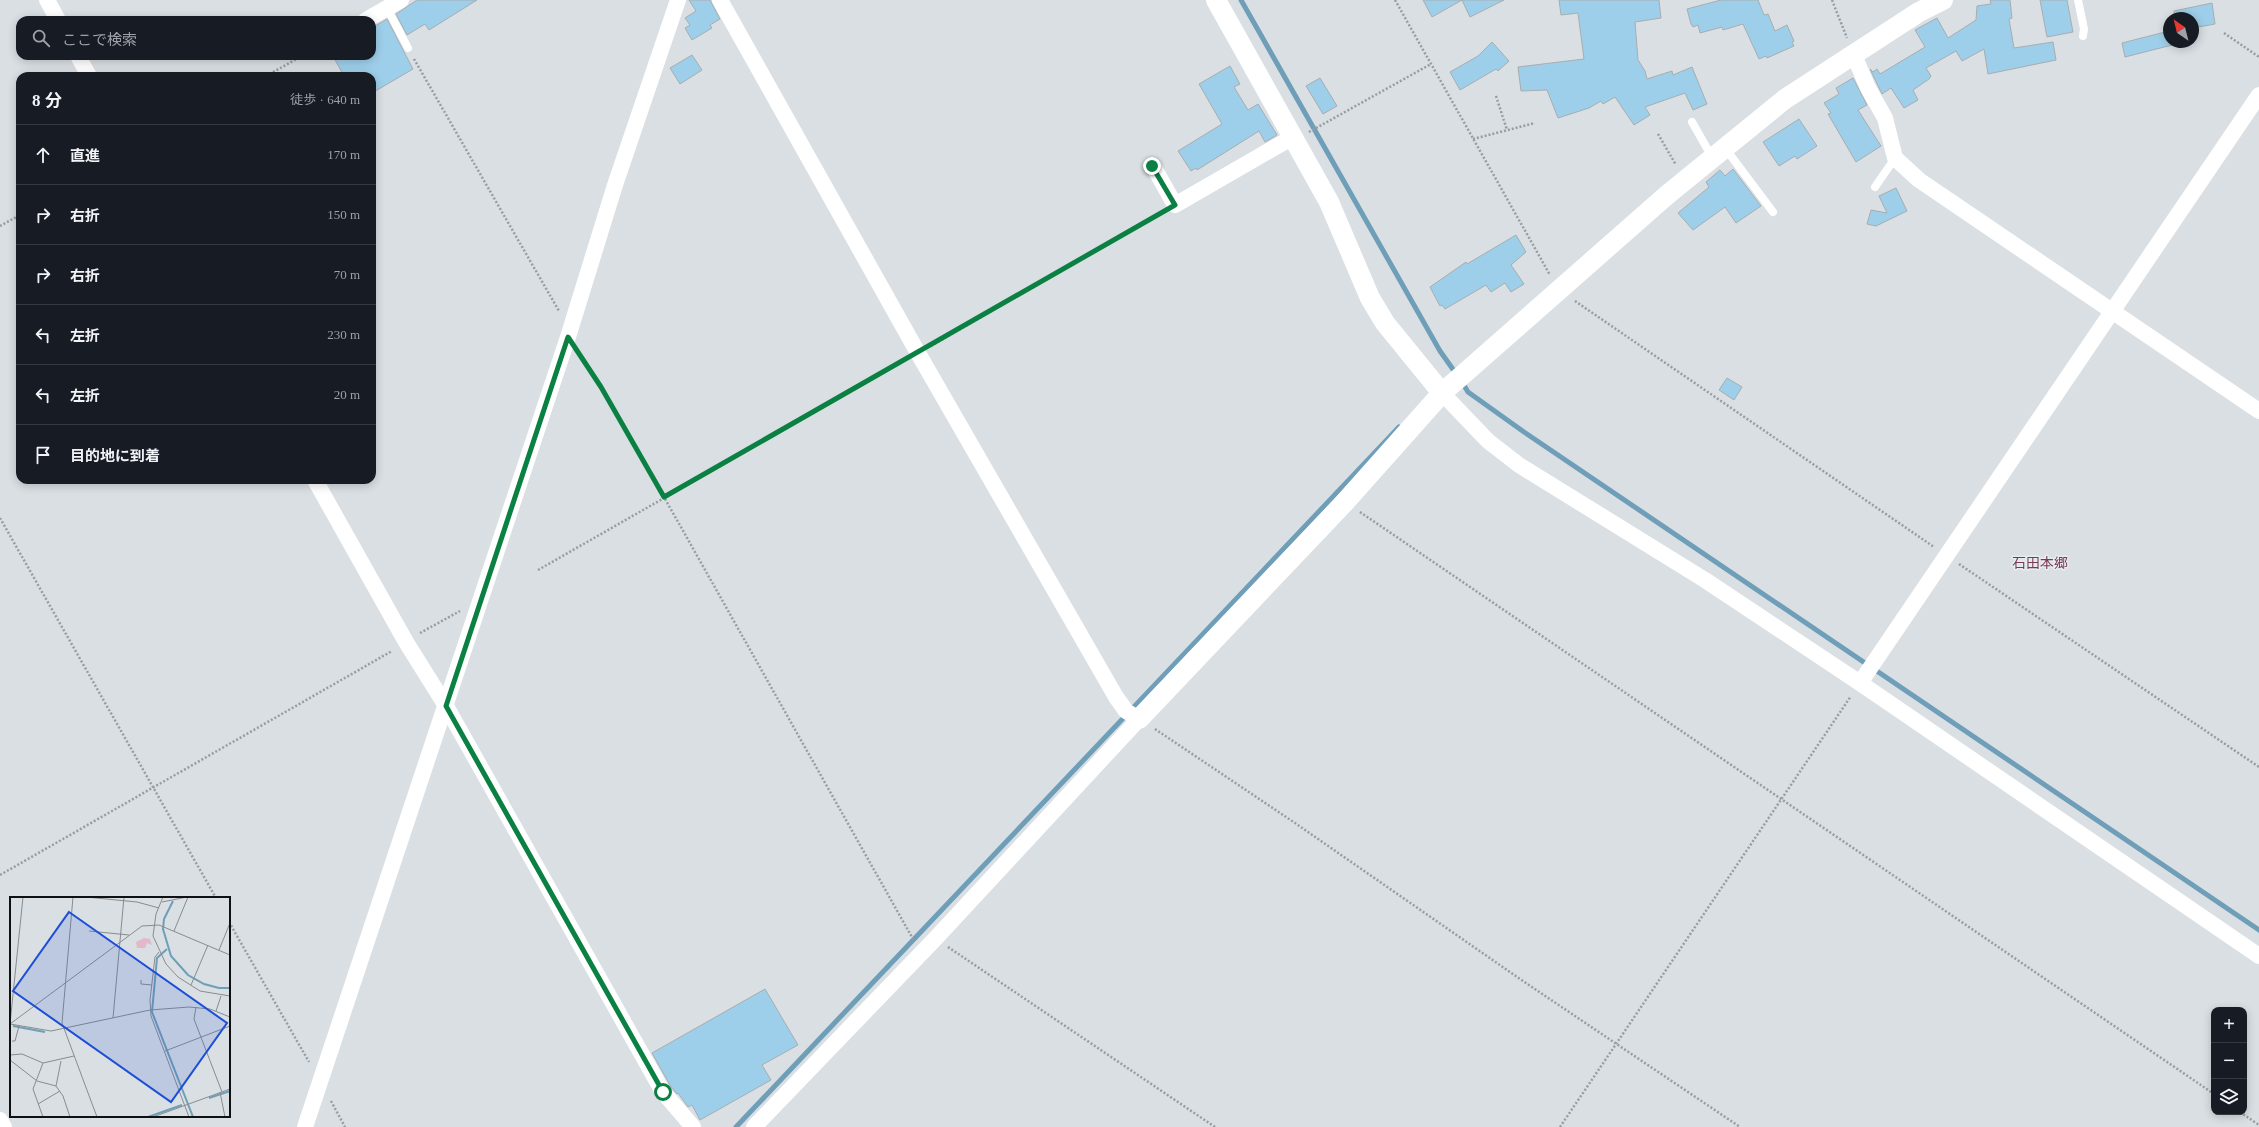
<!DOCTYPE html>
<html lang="ja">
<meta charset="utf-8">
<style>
body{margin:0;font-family:"Times New Roman","Noto Sans JP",serif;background:#242831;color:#f1f3f6}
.controls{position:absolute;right:12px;bottom:12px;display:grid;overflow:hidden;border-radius:8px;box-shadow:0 2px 10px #0003}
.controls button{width:36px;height:36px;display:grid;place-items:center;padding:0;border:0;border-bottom:1px solid #363941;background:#171b24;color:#f1f3f6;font:20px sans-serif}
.compass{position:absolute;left:2163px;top:12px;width:36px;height:36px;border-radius:50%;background:#171b24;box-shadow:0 2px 10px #0003;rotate:325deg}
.stop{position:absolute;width:12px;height:12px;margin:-9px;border:3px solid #0b8043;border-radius:50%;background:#fff}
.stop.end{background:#0b8043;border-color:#fff;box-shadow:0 1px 4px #0008}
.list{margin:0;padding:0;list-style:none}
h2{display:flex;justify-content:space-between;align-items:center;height:52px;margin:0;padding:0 16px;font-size:17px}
h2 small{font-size:13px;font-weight:400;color:#9ea1a6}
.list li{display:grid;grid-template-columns:26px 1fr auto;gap:12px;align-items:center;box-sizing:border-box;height:60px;padding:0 16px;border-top:1px solid #363941}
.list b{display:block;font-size:15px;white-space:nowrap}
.list em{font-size:13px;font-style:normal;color:#9ea1a6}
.icon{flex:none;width:22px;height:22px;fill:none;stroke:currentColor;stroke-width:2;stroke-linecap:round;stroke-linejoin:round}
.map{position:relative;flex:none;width:2259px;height:1127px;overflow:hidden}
.search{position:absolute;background:#171b24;box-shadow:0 2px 10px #0003;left:16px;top:16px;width:360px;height:44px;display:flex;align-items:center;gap:10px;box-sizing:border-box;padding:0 14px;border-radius:12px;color:#9ea1a6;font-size:15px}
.panel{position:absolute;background:#171b24;box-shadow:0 2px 10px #0003;left:16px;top:72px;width:360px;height:412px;border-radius:12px}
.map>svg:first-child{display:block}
</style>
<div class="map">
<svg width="2259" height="1127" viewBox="0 0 2259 1127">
<rect width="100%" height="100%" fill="#d9dfe3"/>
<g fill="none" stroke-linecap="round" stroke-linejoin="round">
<g stroke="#6f9eb8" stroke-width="5">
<polyline points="1241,0 1440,351 1457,375"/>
<polyline points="1462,382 1468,392 1524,432 2259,930"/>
<polyline points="736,1127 1399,427"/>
</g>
</g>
<g fill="#9ecfea" stroke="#a7adb0">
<polygon points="417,0 477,0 429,30 425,24 407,35 396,14"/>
<polygon points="689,0 710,0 720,19 710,25 712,28 692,40 685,28 690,25 685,18 696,11"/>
<polygon points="1423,0 1504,0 1470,17 1462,0 1432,17"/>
<polygon points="1559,0 1659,0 1661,18 1635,22 1638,60 1645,71 1647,79 1672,71 1673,75 1692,67 1707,104 1693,110 1685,93 1645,107 1650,115 1634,125 1615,97 1603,104 1601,101 1589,108 1558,118 1547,90 1521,91 1518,67 1584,59 1578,13 1561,15"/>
<polygon points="1721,0 1758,0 1764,15 1768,14 1775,31 1787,25 1794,41 1792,42 1794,46 1767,58 1766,56 1759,59 1743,24 1723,30 1722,27 1700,33 1698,25 1693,27 1691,24 1687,9"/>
<polygon points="1990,0 2010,0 2012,18 2009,19 2014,48 2053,42 2056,60 1988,74 1984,49 1962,61 1956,51 1926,68 1931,76 1929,79 1913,90 1918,100 1904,108 1891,88 1882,94 1870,69 1873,72 1877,69 1880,74 1925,47 1915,30 1937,18 1948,38 1976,20 1977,6 1991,4"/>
<polygon points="2040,0 2067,0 2073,32 2047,37"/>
<polygon points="2212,3 2215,24 2193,28 2193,18 2175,18 2174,11"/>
<polygon points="387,19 413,69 372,93 372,76 344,76 333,56 372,56 372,28"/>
<polygon points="2169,31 2169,42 2180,43 2125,57 2122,43"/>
<polygon points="1492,42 1509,61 1498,71 1496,69 1460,90 1450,72 1478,56"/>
<polygon points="692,55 702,70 680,84 670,68"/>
<polygon points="1230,66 1240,84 1234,87 1248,110 1258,104 1277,135 1265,142 1259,131 1197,170 1196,168 1191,171 1178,151 1222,124 1199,84"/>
<polygon points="1320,78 1337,106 1323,114 1306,86"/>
<polygon points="1853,78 1867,105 1858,110 1881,146 1856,162 1828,114 1831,113 1824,103 1839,94 1836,88"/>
<polygon points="1799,119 1817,146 1797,159 1795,156 1779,166 1763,142"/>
<polygon points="1733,169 1761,206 1736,223 1725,207 1693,230 1678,213 1709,187 1706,182 1720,170 1725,176"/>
<polygon points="1896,188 1907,211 1876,226 1867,224 1871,210 1887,213 1879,196"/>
<polygon points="1516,235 1526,252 1511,265 1524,284 1511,292 1505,283 1491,292 1486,285 1445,309 1442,305 1440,306 1430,287 1466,262 1467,264"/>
<polygon points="1727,378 1742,387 1734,400 1719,390"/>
<polygon points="765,989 798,1045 762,1065 771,1080 700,1120 692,1105 688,1107 678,1093 677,1094 671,1087 652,1053"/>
</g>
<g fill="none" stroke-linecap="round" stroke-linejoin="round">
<g stroke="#989da0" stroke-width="2.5" stroke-dasharray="2 2" stroke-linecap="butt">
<polyline points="1395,0 1550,275"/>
<polyline points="1832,0 1847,38"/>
<polyline points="2224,33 2259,57"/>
<polyline points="414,59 559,311"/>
<polyline points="266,76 302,56"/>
<polyline points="1496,96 1507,130"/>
<polyline points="1309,132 1431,64"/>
<polyline points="1658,134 1676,165"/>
<polyline points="1473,139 1535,123"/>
<polyline points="0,226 20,215"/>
<polyline points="1575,301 1934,547"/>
<polyline points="931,346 1161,213"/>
<polyline points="580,354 601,387 664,497 913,939"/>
<polyline points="1360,512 2214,1094"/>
<polyline points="0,518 216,898"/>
<polyline points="1959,564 2259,767"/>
<polyline points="538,570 904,361"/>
<polyline points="420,633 460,611"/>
<polyline points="1155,729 1295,823 1520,979 1740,1127"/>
<polyline points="0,875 392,651"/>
<polyline points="229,922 309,1062"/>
<polyline points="948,947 1215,1127"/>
<polyline points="331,1101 345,1127"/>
<polyline points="2240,1112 2259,1125"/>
<polyline points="1560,1127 1851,696"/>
</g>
<g stroke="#fff" stroke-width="8">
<polyline points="2078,0 2084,29 2083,36"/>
<polyline points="387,8 408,48"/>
<polyline points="1692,122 1712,157"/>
<polyline points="1725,148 1773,212"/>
<polyline points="1875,187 1895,158"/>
</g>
<g stroke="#fff" stroke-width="16">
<polyline points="47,0 58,20"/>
<polyline points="720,0 918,353 1116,697 1126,711 1139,719 935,939 754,1127"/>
<polyline points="366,20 401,0"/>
<polyline points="1853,53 1868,88 1885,118 1895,158 1919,180 2259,411"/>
<polyline points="78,56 89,76"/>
<polyline points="1153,166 1175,205 1293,137"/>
<polyline points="1442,393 1488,441 1519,465 1705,580 1860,683 2259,956"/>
<polyline points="315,480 406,642 446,706 663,1092 693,1127"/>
<polyline points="1860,683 2259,95"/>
<polyline points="0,1120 4,1127"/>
<polyline points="305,1127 568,337 615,185 678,0"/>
</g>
<g stroke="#fff" stroke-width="20">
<polyline points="1216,0 1329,202 1370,298 1385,323 1442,393"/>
<polyline points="1139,719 1345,502 1442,393 1667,195 1785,99 1919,12 1943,0"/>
</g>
</g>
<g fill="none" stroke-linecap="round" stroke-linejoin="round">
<polyline stroke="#0b8043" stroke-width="5" points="663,1092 446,706 568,337 601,387 664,497 1175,205 1152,166"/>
</g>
<g text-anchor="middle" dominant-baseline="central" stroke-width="3" stroke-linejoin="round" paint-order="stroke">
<g font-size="14" fill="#7c3957" stroke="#e6edf0">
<text x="2040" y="563">石田本郷</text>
</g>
</g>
<g transform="translate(10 897)">
<rect width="220" height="220" fill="#d9dfe3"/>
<path d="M134,41L140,42L142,48L137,46L135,51H127L126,45Z" fill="#e1b9c8"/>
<path fill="none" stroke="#6f9eb8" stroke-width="2" d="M163,4L154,22L153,32L161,59L178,78L194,87L209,91H220M157,52L147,61L142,115L183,220M3,129L35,135M199,201L220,194M138,220L172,208"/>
<path fill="none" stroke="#888c8f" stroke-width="1" d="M63,0L52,126L87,220M76,0L127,5L149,11M153,0L146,17L143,39L156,67L168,80L190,94L220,99M152,5L177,0M79,34L119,38M164,34L178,0M209,53L220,26M149,55L145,60L140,103L141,119L179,220M131,83V87L142,88M181,88L198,48M186,110L184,122L212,195M206,114L211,99M103,121L114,0M0,127L132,29L149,28L220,58M0,127L41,134L140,113L179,110L200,112L220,120M0,127L13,0M2,144H5L9,129M155,154L220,129M0,158L12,157L33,166L64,159M0,163L27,184L46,189M51,164L46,189L53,199L60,220M33,166L23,192L33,220M210,195L215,220M28,207L50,194M143,220L220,192"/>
<path fill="#1d4ed8" fill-opacity="0.15" stroke="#1d4ed8" stroke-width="2" d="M59,15L217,126L161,205L3,94Z"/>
<rect width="220" height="220" fill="none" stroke="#0e1011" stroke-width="2"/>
</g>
</svg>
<div class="controls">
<button>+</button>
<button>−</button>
<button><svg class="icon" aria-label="layers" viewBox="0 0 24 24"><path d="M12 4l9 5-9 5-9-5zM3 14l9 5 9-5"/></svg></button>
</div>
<svg class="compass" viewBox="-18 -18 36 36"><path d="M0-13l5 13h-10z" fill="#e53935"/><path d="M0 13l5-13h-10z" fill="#9ea1a6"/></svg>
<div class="stop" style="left:663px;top:1092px"></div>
<div class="stop end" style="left:1152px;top:166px"></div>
<div class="search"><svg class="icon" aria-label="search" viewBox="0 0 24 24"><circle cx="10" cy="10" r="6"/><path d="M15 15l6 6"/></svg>ここで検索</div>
<section class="panel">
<h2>8 分<small>徒歩 · 640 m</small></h2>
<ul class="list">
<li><svg class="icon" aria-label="ahead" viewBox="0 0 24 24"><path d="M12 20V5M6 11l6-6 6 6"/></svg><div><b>直進</b></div><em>170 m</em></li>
<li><svg class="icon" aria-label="right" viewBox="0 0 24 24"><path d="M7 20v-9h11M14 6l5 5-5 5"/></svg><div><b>右折</b></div><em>150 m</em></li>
<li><svg class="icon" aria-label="right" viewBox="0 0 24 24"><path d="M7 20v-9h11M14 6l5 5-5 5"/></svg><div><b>右折</b></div><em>70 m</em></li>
<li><svg class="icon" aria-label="left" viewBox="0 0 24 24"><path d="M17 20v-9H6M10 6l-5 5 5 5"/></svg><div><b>左折</b></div><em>230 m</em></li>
<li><svg class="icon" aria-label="left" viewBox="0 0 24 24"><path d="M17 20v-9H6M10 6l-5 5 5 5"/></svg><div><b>左折</b></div><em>20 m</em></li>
<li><svg class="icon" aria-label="arrive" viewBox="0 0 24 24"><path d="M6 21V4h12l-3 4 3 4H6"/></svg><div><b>目的地に到着</b></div></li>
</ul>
</section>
</div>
